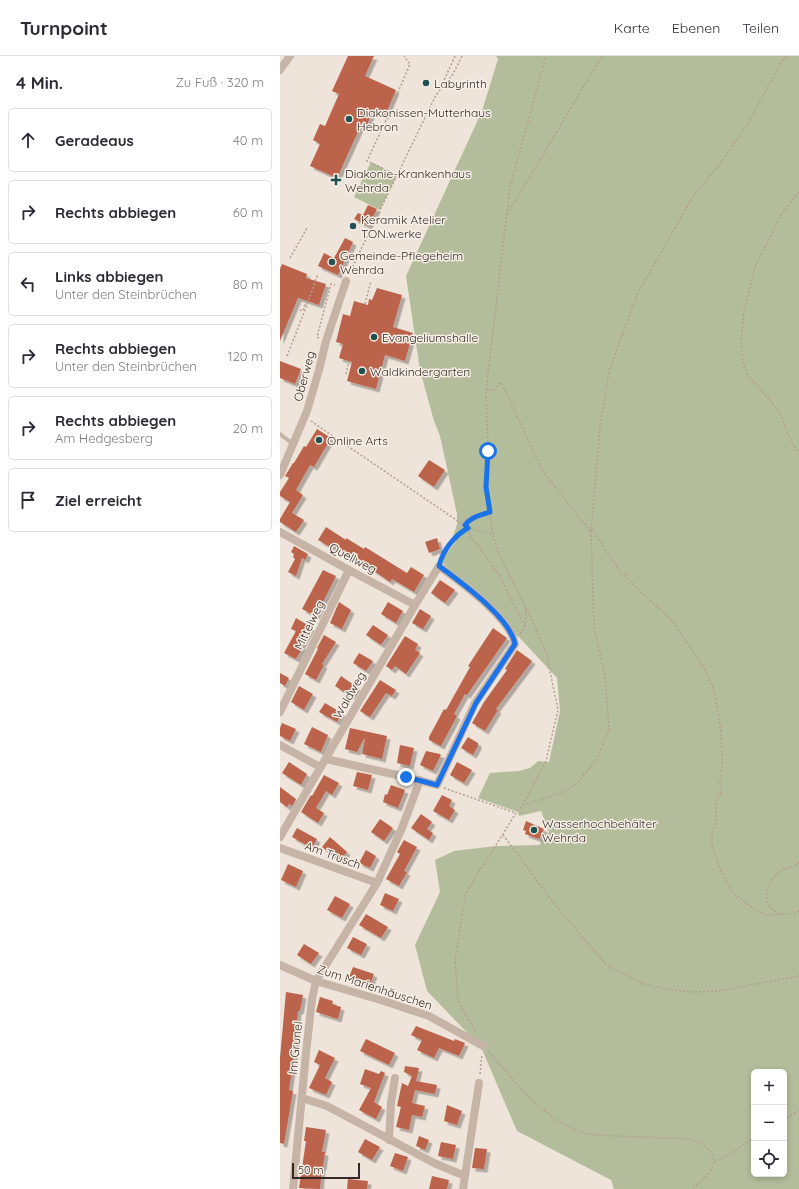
<!DOCTYPE html>
<html lang="de">
<meta charset="utf-8">
<style>
body{margin:0;font-family:Quicksand,sans-serif;background:#f2f2f3;color:#2b2b33}
.controls{position:absolute;right:12px;bottom:12px;display:grid;overflow:hidden;border-radius:6px;box-shadow:0 2px 6px #0003}
.controls button{width:36px;height:36px;display:grid;place-items:center;padding:0;border:0;border-bottom:1px solid #e1e1e2;background:#fff;color:#2b2b33;font:20px sans-serif}
.scale{position:absolute;left:12px;bottom:10px;width:68px;box-sizing:border-box;padding-left:4px;border:2px solid #332a27;border-top:0;font-size:11px;line-height:14px;white-space:nowrap;color:#332a27;-webkit-text-stroke:3px #f7efe6;paint-order:stroke}
.stop{position:absolute;width:12px;height:12px;margin:-9px;border:3px solid #1a73e8;border-radius:50%;background:#fff}
.stop.end{background:#1a73e8;border-color:#fff;box-shadow:0 1px 4px #0008}
.list{margin:0;padding:0;list-style:none}
h2{display:flex;justify-content:space-between;align-items:center;height:52px;margin:0;padding:0 16px;font-size:17px}
h2 small{font-size:13px;font-weight:400;color:#7c7c81}
.list li{display:grid;grid-template-columns:26px 1fr auto;gap:12px;align-items:center;box-sizing:border-box;height:64px;margin:0 8px 8px;padding:0 8px;border:1px solid #e1e1e2;border-radius:6px}
.list b{display:block;font-size:15px;white-space:nowrap}
.list p{margin:0;font-size:13px;white-space:nowrap;color:#7c7c81}
.list em{font-size:13px;font-style:normal;color:#7c7c81}
.icon{flex:none;width:22px;height:22px;fill:none;stroke:currentColor;stroke-width:2;stroke-linecap:round;stroke-linejoin:round}
.map{position:relative;flex:none;width:519px;height:1133px;overflow:hidden}
header{display:flex;align-items:center;gap:24px;box-sizing:border-box;height:56px;padding:0 20px;background:#fff;border-bottom:1px solid #e1e1e2}
header strong{font-size:19px}
nav{display:flex;gap:22px;margin-inline-start:auto;font-size:14px}
main{display:flex}
aside{flex:1;background:#fff}
.map>svg:first-child{display:block}
</style>
<header>
<strong>Turnpoint</strong>
<nav><a>Karte</a><a>Ebenen</a><a>Teilen</a></nav>
</header>
<main>
<aside>
<h2>4 Min.<small>Zu Fuß · 320 m</small></h2>
<ul class="list">
<li><svg class="icon" aria-label="ahead" viewBox="0 0 24 24"><path d="M12 20V5M6 11l6-6 6 6"/></svg><div><b>Geradeaus</b></div><em>40 m</em></li>
<li><svg class="icon" aria-label="right" viewBox="0 0 24 24"><path d="M7 20v-9h11M14 6l5 5-5 5"/></svg><div><b>Rechts abbiegen</b></div><em>60 m</em></li>
<li><svg class="icon" aria-label="left" viewBox="0 0 24 24"><path d="M17 20v-9H6M10 6l-5 5 5 5"/></svg><div><b>Links abbiegen</b><p>Unter den Steinbrüchen</p></div><em>80 m</em></li>
<li><svg class="icon" aria-label="right" viewBox="0 0 24 24"><path d="M7 20v-9h11M14 6l5 5-5 5"/></svg><div><b>Rechts abbiegen</b><p>Unter den Steinbrüchen</p></div><em>120 m</em></li>
<li><svg class="icon" aria-label="right" viewBox="0 0 24 24"><path d="M7 20v-9h11M14 6l5 5-5 5"/></svg><div><b>Rechts abbiegen</b><p>Am Hedgesberg</p></div><em>20 m</em></li>
<li><svg class="icon" aria-label="arrive" viewBox="0 0 24 24"><path d="M6 21V4h12l-3 4 3 4H6"/></svg><div><b>Ziel erreicht</b></div></li>
</ul>
</aside>
<div class="map">
<svg width="519" height="1133" viewBox="0 0 519 1133">
<defs>
<filter id="shadow"><feDropShadow dx="3.5" dy="3.5" stdDeviation="0" flood-color="#0004"/></filter>
</defs>
<rect width="100%" height="100%" fill="#efe4da"/>
<g fill="#b3bd9b" fill-rule="evenodd">
<path d="M216,0H519V1133H334L331,1124L237,1075L201,991L147,935L135,889L160,836L155,804L174,795L216,790L259,789L269,776L261,755L239,760L238,756L198,742L210,717L239,715L250,712L258,705L269,706L280,655L277,622L238,580L235,581L163,507L164,501L176,485L173,480L177,469V458L160,380L154,365L140,314L126,220L202,55L218,3ZM474,1016H504V1118H474Z"/>
<polygon points="91,106 117,119 100,154 74,141"/>
</g>
<g fill="#bc634b" filter="url(#shadow)">
<polygon points="68,0 94,0 85,20 116,34 105,60 93,54 87,69 82,67 57,122 30,110 40,88 33,84 40,68 45,70 59,38 52,35"/>
<polygon points="88,149 97,153 88,170 74,163 78,157 83,159"/>
<polygon points="65,182 73,186 58,219 38,210 44,197 54,202"/>
<polygon points="2,208 27,218 26,222 46,228 39,249 18,242 0,285 0,213"/>
<polygon points="97,232 122,239 113,271 133,277 125,305 105,299 96,333 67,325 72,306 59,302 63,288 56,286 63,258 70,260 74,245 88,249 89,243 92,244"/>
<polygon points="0,305 21,313 15,328 0,322"/>
<polygon points="37,373 51,382 34,411 30,409 16,434 23,439 12,457 24,464 16,476 0,466 0,463 10,446 0,440 0,436 9,422 5,420 13,407 14,407 24,390 26,391"/>
<polygon points="149,404 165,414 154,431 138,420"/>
<polygon points="46,471 66,484 66,482 84,493 85,491 127,517 131,511 144,519 134,536 112,523 110,526 72,500 71,501 53,490 52,492 38,484"/>
<polygon points="157,482 160,493 149,497 145,486"/>
<polygon points="14,490 28,498 25,504 22,502 16,520 8,516 15,503 13,501 14,498 11,496"/>
<polygon points="43,514 56,520 36,560 22,553"/>
<polygon points="160,524 175,534 165,547 151,537"/>
<polygon points="59,546 71,554 62,573 50,567"/>
<polygon points="108,546 123,555 116,567 101,558"/>
<polygon points="140,553 151,560 143,573 132,567"/>
<polygon points="16,562 31,571 21,590 23,591 16,603 4,597 16,575 11,573"/>
<polygon points="93,569 108,579 101,589 86,579"/>
<polygon points="213,572 227,582 187,639 185,638 174,658 177,660 161,690 149,684 149,681 164,653 166,654 190,611 188,610"/>
<polygon points="44,579 56,586 42,608 44,609 36,624 25,618 38,593 37,592"/>
<polygon points="125,580 138,588 135,594 140,597 126,618 115,610 112,614 106,610"/>
<polygon points="237,594 252,605 216,653 218,654 205,675 192,667 204,646 227,614 225,613"/>
<polygon points="79,597 93,605 86,615 73,607"/>
<polygon points="0,617 9,622 5,630 0,627"/>
<polygon points="61,620 77,631 71,640 55,630"/>
<polygon points="100,624 116,634 112,640 106,637 90,661 80,655"/>
<polygon points="19,630 33,638 24,654 11,646"/>
<polygon points="45,647 62,657 57,666 39,656"/>
<polygon points="2,667 16,673 10,685 0,680 0,672"/>
<polygon points="32,671 48,679 41,696 24,688"/>
<polygon points="70,672 107,680 102,703 82,698 85,683 84,683 77,696 65,693"/>
<polygon points="188,681 198,687 198,690 193,699 181,692"/>
<polygon points="120,689 134,692 130,710 117,707"/>
<polygon points="146,695 160,698 161,699 153,715 140,709"/>
<polygon points="9,706 27,718 21,729 2,717"/>
<polygon points="177,706 192,714 184,727 170,719"/>
<polygon points="77,716 92,719 88,734 73,730"/>
<polygon points="44,719 59,727 52,739 46,735 36,752 44,757 38,767 21,756 31,739 32,740"/>
<polygon points="111,729 125,734 118,752 103,746 105,738 107,739"/>
<polygon points="0,731 16,743 12,750 9,748 7,751 0,746"/>
<polygon points="162,739 172,744 169,750 175,754 169,764 153,755"/>
<polygon points="141,758 152,766 147,773 153,777 149,784 131,772"/>
<polygon points="100,763 113,772 104,785 91,776"/>
<polygon points="246,765 264,773 259,783 245,778 246,775 243,774"/>
<polygon points="17,772 37,783 32,792 12,781"/>
<polygon points="50,781 67,796 59,805 42,791"/>
<polygon points="124,784 137,791 124,815 127,816 119,830 106,823 120,798 117,796"/>
<polygon points="86,794 96,800 90,812 79,807"/>
<polygon points="8,808 23,815 16,831 1,824"/>
<polygon points="105,837 119,843 113,855 100,849"/>
<polygon points="55,840 70,848 62,862 47,854"/>
<polygon points="86,858 108,871 101,882 79,869"/>
<polygon points="73,881 87,888 81,899 67,892"/>
<polygon points="24,888 39,897 31,908 17,899"/>
<polygon points="73,911 94,918 90,928 69,921"/>
<polygon points="6,936 23,939 20,955 18,955 15,986 16,986 9,1034 13,1035 4,1088 0,1087 0,1002"/>
<polygon points="40,941 53,945 52,948 61,951 58,963 36,956"/>
<polygon points="136,970 174,985 175,983 185,987 179,1000 159,992 154,1002 137,994 142,984 131,979"/>
<polygon points="86,983 115,997 109,1009 80,995"/>
<polygon points="39,994 55,1002 45,1022 52,1026 46,1039 29,1032 40,1009 34,1006"/>
<polygon points="125,1010 139,1012 136,1025 157,1029 155,1038 135,1034 132,1047 145,1050 142,1061 132,1059 129,1074 116,1071 121,1051 117,1050 122,1027 128,1030 132,1020 124,1016"/>
<polygon points="85,1013 99,1018 101,1015 105,1017 94,1046 102,1051 96,1063 79,1054 91,1032 80,1028"/>
<polygon points="167,1049 182,1055 177,1069 164,1065"/>
<polygon points="26,1071 46,1074 42,1096 45,1096 43,1111 42,1111 40,1133 19,1132 26,1085 24,1085"/>
<polygon points="139,1080 149,1084 145,1094 136,1090"/>
<polygon points="85,1083 100,1091 92,1104 78,1096"/>
<polygon points="161,1086 176,1089 173,1103 158,1100"/>
<polygon points="195,1092 207,1093 204,1113 192,1112"/>
<polygon points="115,1097 128,1101 123,1115 110,1110"/>
<polygon points="152,1120 169,1124 167,1133 149,1133"/>
<polygon points="68,1123 88,1125 87,1133 67,1133"/>
</g>
<g fill="none" stroke-linecap="round" stroke-linejoin="round">
<g stroke="#b29e92" stroke-width="1.5" stroke-dasharray="2 2" stroke-linecap="butt">
<polyline points="161,31 175,0"/>
<polyline points="117,119 87,105 108,60 130,8 124,0"/>
<polyline points="61,125 73,133"/>
<polyline points="519,136 501,159 475,211 464,255 461,286 463,308 468,320 489,343 501,359 508,379 519,398"/>
<polyline points="227,159 322,0"/>
<polyline points="10,202 27,172"/>
<polyline points="63,218 65,214 70,216"/>
<polyline points="69,218 156,39 173,18 182,0"/>
<polyline points="85,248 91,225"/>
<polyline points="20,254 23,255 25,248 27,249"/>
<polyline points="39,282 37,281 51,228 55,229"/>
<polyline points="7,300 27,249 38,218"/>
<polyline points="66,318 69,305"/>
<polyline points="206,334 214,334 221,326 263,416 311,476"/>
<polyline points="31,365 188,472 213,479"/>
<polyline points="185,469 194,461 210,456"/>
<polyline points="186,473 219,519 245,571"/>
<path d="M312,473L339,514L359,534L384,557L393,566L424,612L434,634L441,676L442,705L441,724L439,728L441,730V737C433,747 437,751 436,763C435,771 431,779 432,787C433,798 445,826 452,835C458,841 476,856 484,858C490,860 496,859 502,858"/>
<path d="M161,502C166,490 177,478 188,472"/>
<polyline points="240,578 245,571 246,553"/>
<polyline points="164,732 236,757"/>
<polyline points="243,749 281,737 297,727 317,703 329,673 325,620 314,572 311,476 320,370 329,315 357,239 412,142 442,105 467,69 505,0"/>
<polyline points="223,779 273,846 308,888 327,909 364,928 391,934 413,936 439,935 519,920"/>
<path d="M519,806C514,812 508,811 502,814C491,821 480,839 490,851C498,861 508,858 519,855"/>
<polyline points="195,975 178,945 175,904 186,837 236,757 243,749 266,705 278,654 266,596 250,560 217,493 213,479 206,431 208,395 206,334 230,131 266,0"/>
<path d="M209,996C238,1029 269,1072 315,1079L408,1083C417,1085 424,1088 430,1095C442,1110 422,1124 411,1133"/>
<polyline points="200,1018 202,998"/>
<polyline points="504,1064 515,1057 519,1056"/>
<path d="M435,1105C449,1101 461,1090 474,1082"/>
</g>
<polyline stroke="#c6b4a7" stroke-width="4" points="0,378 13,388"/>
<g stroke="#c6b4a7" stroke-width="8">
<polyline points="0,14 10,0"/>
<polyline points="0,419 27,355 39,314 46,285 66,225"/>
<polyline points="0,476 69,514 135,549"/>
<polyline points="0,656 69,514"/>
<polyline points="0,689 40,711"/>
<path d="M0,781L135,549L159,510C180,526 230,561 235,588L195,647L157,729L126,721L46,703"/>
<polyline points="0,792 97,827"/>
<polyline points="0,909 36,925 104,945 149,960 203,990"/>
<polyline points="22,1042 47,1050 154,1107 185,1120"/>
<polyline points="109,1084 111,1047 115,1022"/>
<polyline points="13,1133 26,997 32,943 36,925 44,912 97,827 122,772 140,724"/>
<polyline points="183,1133 199,1027"/>
</g>
</g>
<g fill="none" stroke-linecap="round" stroke-linejoin="round">
<path stroke="#1a73e8" stroke-width="5" d="M126,721L157,729L196,647L235,588C230,561 180,526 159,510C163,494 174,480 188,472L185,469C191,461 200,459 210,456L206,431L208,395"/>
</g>
<g fill="#205051" stroke="#f7efe6" stroke-width="1.5">
<circle cx="146" cy="27" r="4"/>
<circle cx="69" cy="63" r="4"/>
<path d="M54 118h4v4h4v4h-4v4h-4v-4h-4v-4h4z"/>
<circle cx="73" cy="170" r="4"/>
<circle cx="52" cy="206" r="4"/>
<circle cx="94" cy="281" r="4"/>
<circle cx="82" cy="315" r="4"/>
<circle cx="39" cy="384" r="4"/>
<circle cx="254" cy="774" r="4"/>
</g>
<g text-anchor="middle" dominant-baseline="central" stroke-width="3" stroke-linejoin="round" paint-order="stroke">
<g font-size="12" fill="#332a27" stroke="#f7efe6" text-anchor="start">
<text x="154" y="27">Labyrinth</text>
<text x="77" y="56">Diakonissen-Mutterhaus<tspan x="77" dy="14">Hebron</tspan></text>
<text x="65" y="117">Diakonie-Krankenhaus<tspan x="65" dy="14">Wehrda</tspan></text>
<text x="81" y="163">Keramik Atelier<tspan x="81" dy="14">TON.werke</tspan></text>
<text x="60" y="199">Gemeinde-Pflegeheim<tspan x="60" dy="14">Wehrda</tspan></text>
<text x="102" y="281">Evangeliumshalle</text>
<text x="90" y="315">Waldkindergarten</text>
<text x="47" y="384">Online Arts</text>
<text x="262" y="767">Wasserhochbehälter<tspan x="262" dy="14">Wehrda</tspan></text>
</g>
<g font-size="12" fill="#332a27" stroke="#f7efe6">
<text transform="translate(24 320) rotate(-75)">Oberweg</text>
<text transform="translate(73 502) rotate(28)">Quellweg</text>
<text transform="translate(29 569) rotate(-64)">Mittelweg</text>
<text transform="translate(69 639) rotate(-60)">Waldweg</text>
<text transform="translate(53 799) rotate(20)">Am Trusch</text>
<text transform="translate(95 931) rotate(18)">Zum Marienhäuschen</text>
<text transform="translate(15 992) rotate(-84)">Im Grunel</text>
</g>
</g>
</svg>
<div class="controls">
<button>+</button>
<button>−</button>
<button><svg class="icon" aria-label="locate" viewBox="0 0 24 24"><circle cx="12" cy="12" r="6"/><path d="M12 2v4M12 18v4M2 12h4M18 12h4"/></svg></button>
</div>
<div class="scale">50 m</div>
<div class="stop" style="left:208px;top:395px"></div>
<div class="stop end" style="left:126px;top:721px"></div>
</div>
</main>
